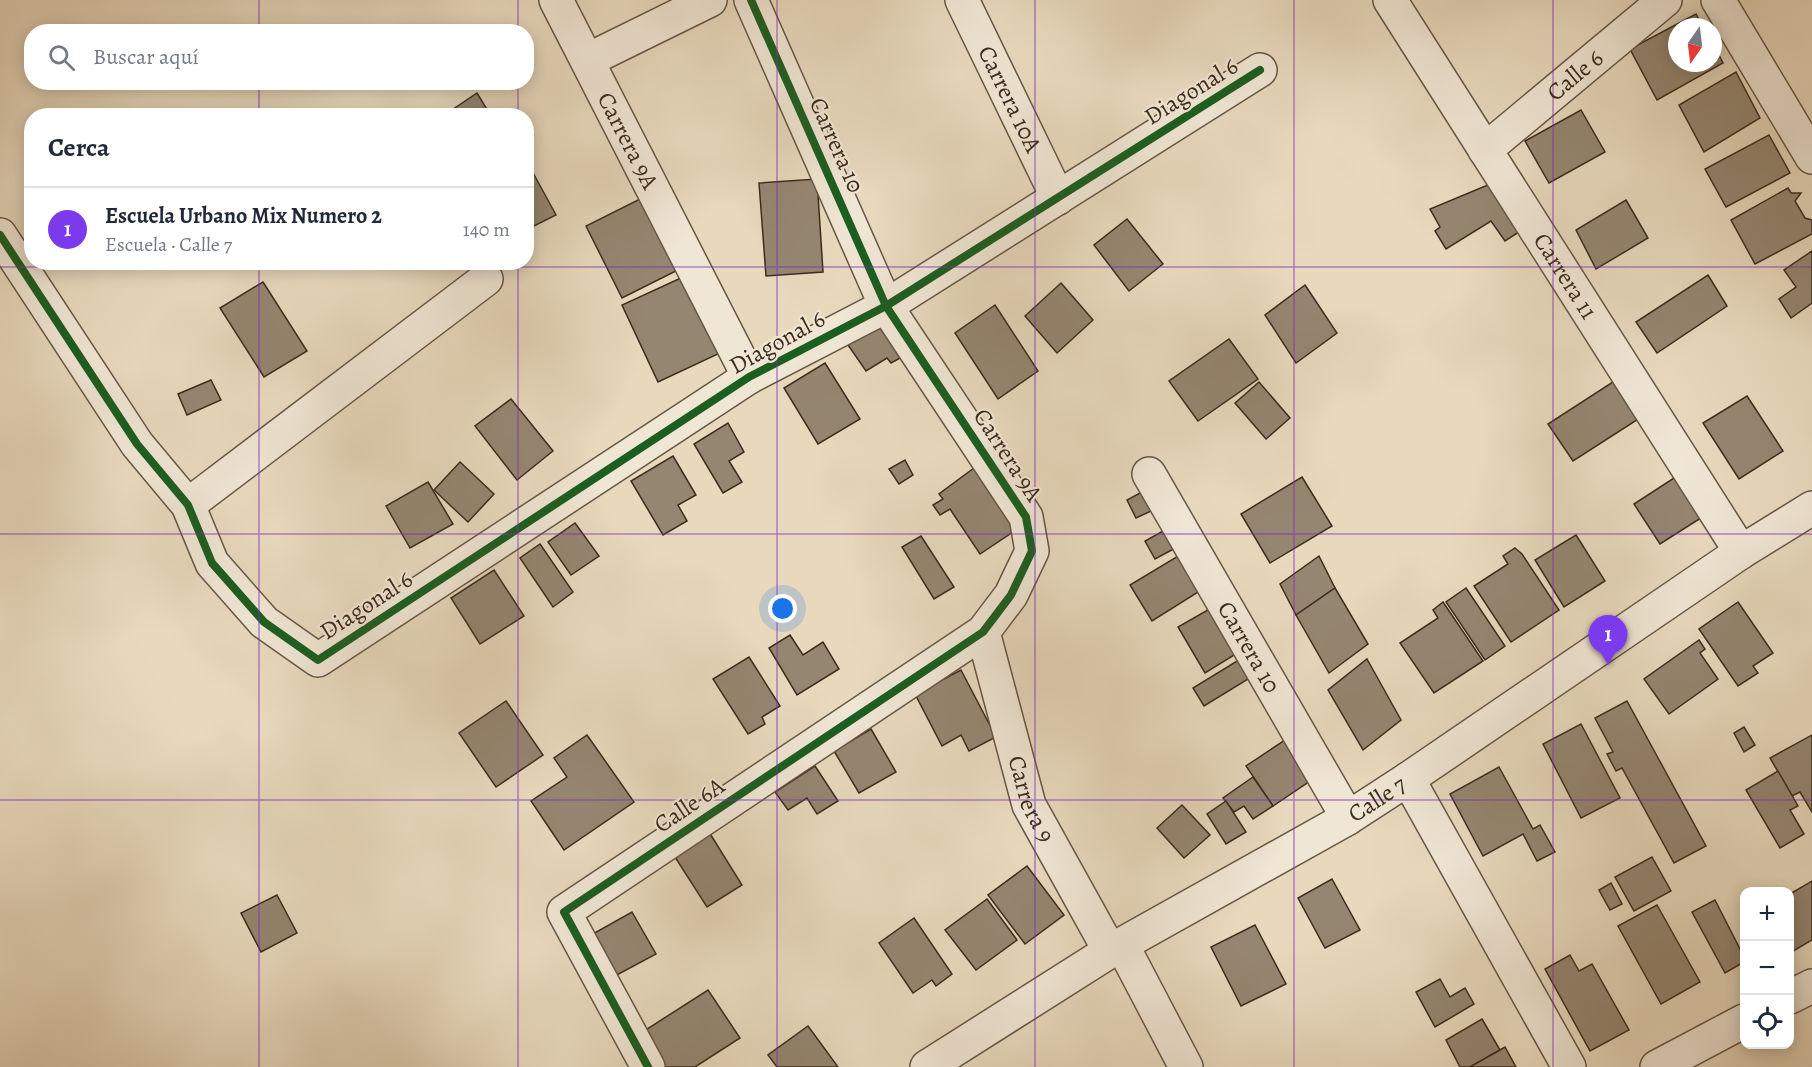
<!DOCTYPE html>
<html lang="es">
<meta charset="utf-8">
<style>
body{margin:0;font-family:Alegreya,serif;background:#f6f6f7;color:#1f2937}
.controls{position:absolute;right:18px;bottom:18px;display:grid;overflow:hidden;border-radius:12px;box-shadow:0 3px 15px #0003}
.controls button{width:54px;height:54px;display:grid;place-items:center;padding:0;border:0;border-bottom:2px solid #e0e1e3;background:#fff;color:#1f2937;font:30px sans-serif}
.compass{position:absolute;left:1668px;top:18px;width:54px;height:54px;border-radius:50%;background:#fff;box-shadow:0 3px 15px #0003;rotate:194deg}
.you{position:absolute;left:783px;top:609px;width:21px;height:21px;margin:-15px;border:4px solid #fff;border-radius:50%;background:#1a73e8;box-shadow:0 0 0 9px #1a73e833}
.badge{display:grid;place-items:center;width:39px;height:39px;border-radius:50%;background:#7c3aed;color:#fff;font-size:20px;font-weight:700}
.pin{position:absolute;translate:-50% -50px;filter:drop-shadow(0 2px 3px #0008)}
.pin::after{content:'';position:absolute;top:32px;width:21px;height:18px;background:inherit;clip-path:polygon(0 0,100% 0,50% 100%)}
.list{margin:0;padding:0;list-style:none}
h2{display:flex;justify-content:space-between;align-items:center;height:78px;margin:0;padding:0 24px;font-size:26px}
h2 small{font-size:20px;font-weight:400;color:#747a83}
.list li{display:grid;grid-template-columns:39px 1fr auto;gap:18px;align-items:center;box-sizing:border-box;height:84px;padding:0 24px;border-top:2px solid #e0e1e3}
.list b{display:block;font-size:22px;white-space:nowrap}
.list p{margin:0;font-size:20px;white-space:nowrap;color:#747a83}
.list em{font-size:20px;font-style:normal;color:#747a83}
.icon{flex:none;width:33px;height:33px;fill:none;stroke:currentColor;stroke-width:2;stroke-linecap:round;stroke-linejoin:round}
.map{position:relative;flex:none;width:1812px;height:1067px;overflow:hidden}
.search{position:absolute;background:#fff;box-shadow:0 3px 15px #0003;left:24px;top:24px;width:510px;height:66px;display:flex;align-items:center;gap:15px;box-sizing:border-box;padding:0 21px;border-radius:24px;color:#747a83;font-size:22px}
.panel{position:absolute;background:#fff;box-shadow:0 3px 15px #0003;left:24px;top:108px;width:510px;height:162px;border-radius:24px}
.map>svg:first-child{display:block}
</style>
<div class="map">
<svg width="1812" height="1067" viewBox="0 0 1812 1067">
<rect width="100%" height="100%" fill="#e8d9bd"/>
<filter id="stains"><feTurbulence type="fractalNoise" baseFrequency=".00333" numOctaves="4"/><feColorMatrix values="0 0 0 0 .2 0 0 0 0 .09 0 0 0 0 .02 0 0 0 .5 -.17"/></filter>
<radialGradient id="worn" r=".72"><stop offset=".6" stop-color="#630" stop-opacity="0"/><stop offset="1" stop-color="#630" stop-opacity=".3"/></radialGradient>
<g fill="#958671" stroke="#3b2c1e" stroke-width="1.5">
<polygon points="1696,14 1703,27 1677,27 1677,63 1713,63 1713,44 1723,63 1657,100 1630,49"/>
<polygon points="1736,72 1760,118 1704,152 1679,105"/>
<polygon points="477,93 491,116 443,116"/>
<polygon points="1581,110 1605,152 1549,183 1525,141"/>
<polygon points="1769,135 1790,173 1726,207 1705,169"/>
<polygon points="526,160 556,215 526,230"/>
<polygon points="817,179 823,272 766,276 759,183"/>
<polygon points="1495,182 1519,232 1505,241 1491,221 1446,249 1435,231 1440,227 1430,209"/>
<polygon points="1788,188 1791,193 1801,193 1795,201 1805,218 1812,220 1812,234 1755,264 1731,220"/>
<polygon points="644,197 680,269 622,298 586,226"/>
<polygon points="1626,200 1648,238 1596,269 1576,230"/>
<polygon points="1127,219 1163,264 1129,291 1094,245"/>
<polygon points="1812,251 1812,303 1791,318 1779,299 1796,287 1784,270"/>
<polygon points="1708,275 1727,306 1657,353 1636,322"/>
<polygon points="683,277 720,353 658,382 622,305"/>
<polygon points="263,282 307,351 264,377 220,308"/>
<polygon points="1061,283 1093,320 1057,353 1025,316"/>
<polygon points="1305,285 1337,333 1296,363 1265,315"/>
<polygon points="995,305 1038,371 998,399 955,333"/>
<polygon points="880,325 902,357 891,363 887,358 866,371 848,345"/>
<polygon points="1229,339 1258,379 1198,421 1169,381"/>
<polygon points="825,363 860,419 818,444 784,388"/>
<polygon points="1619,378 1643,416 1573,461 1548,424"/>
<polygon points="211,380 221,400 187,415 178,394"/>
<polygon points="1259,382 1290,418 1266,439 1235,403"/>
<polygon points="1747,396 1783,451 1739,479 1703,423"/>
<polygon points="511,399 553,451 517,480 475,426"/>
<polygon points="728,423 744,452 729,461 742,482 723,493 694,444"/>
<polygon points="673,456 696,495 678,505 687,521 663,535 631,481"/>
<polygon points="905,460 913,475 899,484 889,469"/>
<polygon points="460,462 494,494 468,522 434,490"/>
<polygon points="974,468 1016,530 980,554 950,509 940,515 933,505 943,499 939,494"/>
<polygon points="1677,476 1704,516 1660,544 1634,504"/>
<polygon points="1302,477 1332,526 1270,563 1241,514"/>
<polygon points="428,482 453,524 410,548 386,506"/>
<polygon points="1153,486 1164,505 1136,518 1127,500"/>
<polygon points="575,523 599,556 571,575 548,542"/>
<polygon points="1174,525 1185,543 1155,559 1145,541"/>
<polygon points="1576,535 1605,581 1564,607 1535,560"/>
<polygon points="921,536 954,587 934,599 902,547"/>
<polygon points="540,544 573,592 553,607 520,558"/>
<polygon points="1515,548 1522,554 1559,610 1511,642 1474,586 1508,564 1503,556"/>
<polygon points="1188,550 1203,589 1152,621 1130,585"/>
<polygon points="1319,556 1335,588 1296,615 1280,584"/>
<polygon points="494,570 524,616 480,644 451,598"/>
<polygon points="1335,588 1368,644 1329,673 1296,615"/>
<polygon points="1466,588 1505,646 1485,660 1446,602"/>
<polygon points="1443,602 1483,661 1434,693 1400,643 1438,618 1433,610"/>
<polygon points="1738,602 1773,653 1753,666 1758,673 1738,686 1699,629"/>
<polygon points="1213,607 1239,652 1205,673 1178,627"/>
<polygon points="790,635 803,655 823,642 839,669 797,695 769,648"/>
<polygon points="1699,640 1705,649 1700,653 1718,679 1669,714 1644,679"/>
<polygon points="749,657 780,706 762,717 765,724 748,734 713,679"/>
<polygon points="1242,658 1253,676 1204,706 1193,688"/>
<polygon points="1367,659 1401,720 1363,750 1328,690"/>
<polygon points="961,670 996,737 969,751 961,735 942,746 915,694"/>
<polygon points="506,701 543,755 496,787 459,733"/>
<polygon points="1627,701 1706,846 1674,863 1622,768 1616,771 1607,754 1613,752 1595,718"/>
<polygon points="1581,724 1620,798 1581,818 1543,744"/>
<polygon points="1744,727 1755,745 1744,752 1734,733"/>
<polygon points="871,729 896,772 859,793 834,751"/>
<polygon points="587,735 634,802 564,850 531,801 567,777 554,758"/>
<polygon points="1812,735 1812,812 1800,792 1792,796 1770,758"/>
<polygon points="1288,738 1316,777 1273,806 1246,766"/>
<polygon points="815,766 838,801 817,814 807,798 788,810 775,792"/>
<polygon points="1499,767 1533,829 1540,825 1555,852 1537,861 1523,834 1483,856 1450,794"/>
<polygon points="1778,771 1798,806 1790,810 1804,834 1780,848 1746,790"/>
<polygon points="1253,777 1273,806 1253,819 1244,806 1234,812 1223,798"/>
<polygon points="1226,801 1246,832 1226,844 1207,814"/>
<polygon points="1182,805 1210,835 1184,858 1157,828"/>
<polygon points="709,832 742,885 707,907 673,854"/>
<polygon points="1652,857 1671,891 1634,911 1615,877"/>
<polygon points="1027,866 1064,915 1025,944 988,895"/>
<polygon points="1332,879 1360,930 1325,948 1298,898"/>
<polygon points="1812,881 1812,940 1790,953 1790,894"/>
<polygon points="1611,883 1622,904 1610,910 1599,890"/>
<polygon points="277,895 297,933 261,952 241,913"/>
<polygon points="987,899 1017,940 976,970 945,930"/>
<polygon points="1715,900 1744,957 1744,962 1725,973 1692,912"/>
<polygon points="1657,905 1700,982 1661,1004 1618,926"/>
<polygon points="632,912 656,954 615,976 591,935"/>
<polygon points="914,918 952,974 936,986 932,980 913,993 879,943"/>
<polygon points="1255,925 1286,984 1241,1006 1211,947"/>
<polygon points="1570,955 1579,971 1592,964 1629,1030 1590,1051 1545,969"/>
<polygon points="1440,979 1450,997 1465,988 1474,1004 1435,1027 1416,992"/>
<polygon points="708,990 740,1038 695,1067 663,1067 641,1033"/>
<polygon points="1482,1019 1500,1050 1470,1067 1460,1067 1446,1040"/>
<polygon points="808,1026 838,1067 777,1067 768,1055"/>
<polygon points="1505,1047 1516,1067 1470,1067 1500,1050"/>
</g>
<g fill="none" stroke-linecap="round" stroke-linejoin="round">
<g stroke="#665746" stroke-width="36">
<g id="minor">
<path id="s1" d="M556,0L749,377"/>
<path id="s2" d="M962,0L1058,198"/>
<path id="s3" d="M1390,0L1741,552"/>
<polyline points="1718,0 1812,157"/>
<polyline points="588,60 710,0"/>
<path id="s4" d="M1485,150L1665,0"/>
<polyline points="0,235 137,444 188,505 212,563 264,622 318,660 749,377 886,306 1260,70"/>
<path id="s5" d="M1149,474L1348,818"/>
<polyline points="188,505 486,279"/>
<path id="s6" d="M983,632L1029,805L1110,951"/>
<polyline points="1408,779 1569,1067"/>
<polyline points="1122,945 1186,1067"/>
<polyline points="1790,997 1812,986"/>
<polyline points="648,1067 564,912 983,632 1011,595 1032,551 1026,517 886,306 751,0"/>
<path id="s7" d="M927,1067L1110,951L1348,818L1408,779L1741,552L1812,508"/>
<polyline points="1657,1067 1744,1021"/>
</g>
</g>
<use href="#minor" stroke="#f0e6d4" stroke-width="33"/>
<g stroke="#f0e6d4" stroke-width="11">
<g id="cycleway">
<polyline points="0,235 137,444 188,505 212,563 264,622 318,660 749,377 886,306 1260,70"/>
<polyline points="648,1067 564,912 983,632 1011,595 1032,551 1026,517 886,306 751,0"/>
</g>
</g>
<use href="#cycleway" stroke="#1b5e20" stroke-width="8"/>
</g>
<path fill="none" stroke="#7b2cbf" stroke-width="1.5" stroke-opacity="0.55" d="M259,0V32M518,0V32M777,0V1067M1035,0V1067M1294,0V1067M1553,0V1067M259,82V116M518,82V116M259,262V1067M518,262V1067M0,267H1812M0,534H1812M0,800H1812"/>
<g text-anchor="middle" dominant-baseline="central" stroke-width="4.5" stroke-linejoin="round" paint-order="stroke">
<g font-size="24" fill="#3b2c1e" stroke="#f0e6d4">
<text stroke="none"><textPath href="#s4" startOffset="117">Calle 6</textPath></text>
<text transform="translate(1191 91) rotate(-32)">Diagonal 6</text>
<text stroke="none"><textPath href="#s2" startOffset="110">Carrera 10A</textPath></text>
<text stroke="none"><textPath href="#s1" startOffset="158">Carrera 9A</textPath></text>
<text transform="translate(837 145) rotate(66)">Carrera 10</text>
<text stroke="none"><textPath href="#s3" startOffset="327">Carrera 11</textPath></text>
<text transform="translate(777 342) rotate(-29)">Diagonal 6</text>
<text transform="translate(1008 455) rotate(57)">Carrera 9A</text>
<text transform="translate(366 605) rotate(-33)">Diagonal 6</text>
<text stroke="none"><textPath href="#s5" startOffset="200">Carrera 10</textPath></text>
<text stroke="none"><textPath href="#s6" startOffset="174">Carrera 9</textPath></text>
<text stroke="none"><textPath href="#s7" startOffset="524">Calle 7</textPath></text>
<text transform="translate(689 805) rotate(-34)">Calle 6A</text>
</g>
</g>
<rect width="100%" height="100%" filter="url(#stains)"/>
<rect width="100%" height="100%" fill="url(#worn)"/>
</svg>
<div class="controls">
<button>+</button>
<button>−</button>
<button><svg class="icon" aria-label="locate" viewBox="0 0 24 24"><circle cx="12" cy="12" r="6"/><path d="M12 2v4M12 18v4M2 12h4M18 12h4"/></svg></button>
</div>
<svg class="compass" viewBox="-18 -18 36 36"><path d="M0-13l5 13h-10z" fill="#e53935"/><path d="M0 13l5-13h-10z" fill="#747a83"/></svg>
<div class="you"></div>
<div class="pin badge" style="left:1608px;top:665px">1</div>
<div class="search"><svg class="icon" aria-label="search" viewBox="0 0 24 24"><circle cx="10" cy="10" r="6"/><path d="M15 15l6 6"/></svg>Buscar aquí</div>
<section class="panel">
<h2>Cerca<small></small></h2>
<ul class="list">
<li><span class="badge">1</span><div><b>Escuela Urbano Mix Numero 2</b><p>Escuela · Calle 7</p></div><em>140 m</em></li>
</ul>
</section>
</div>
